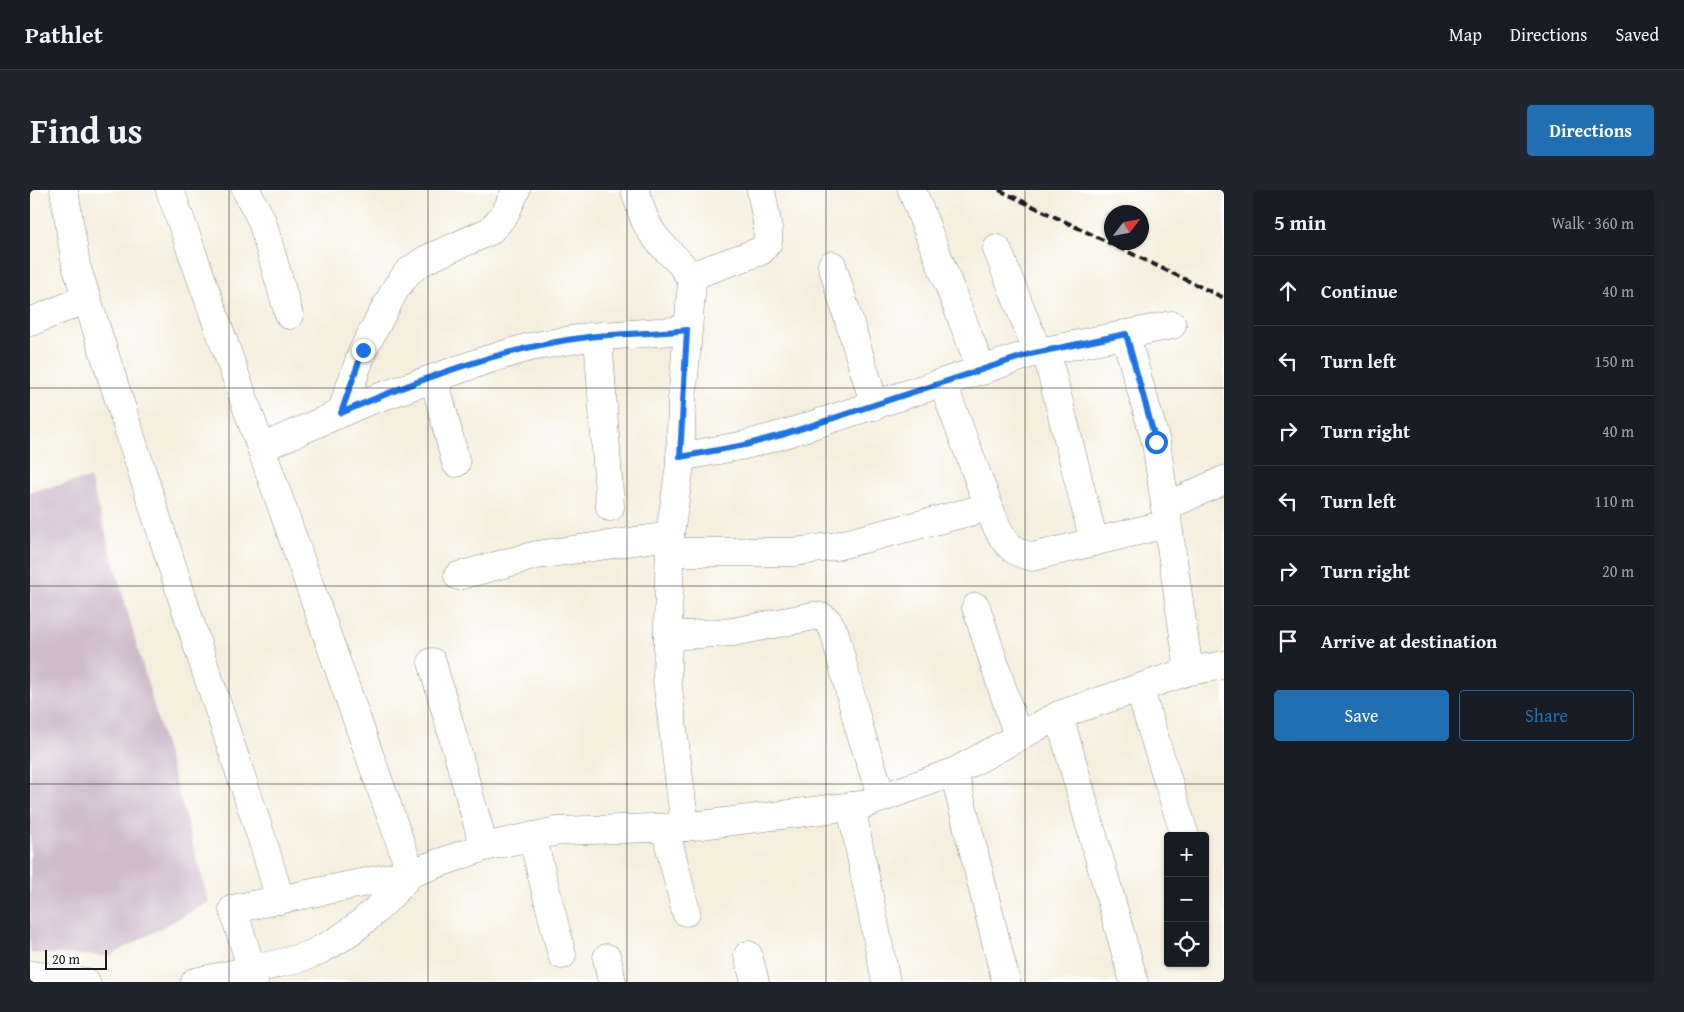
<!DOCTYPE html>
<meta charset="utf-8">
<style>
body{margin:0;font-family:"Gentium Book Plus",serif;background:#20242c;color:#f1f3f6}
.controls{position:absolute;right:15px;bottom:15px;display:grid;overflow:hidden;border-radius:5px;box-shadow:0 1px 4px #0004}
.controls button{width:45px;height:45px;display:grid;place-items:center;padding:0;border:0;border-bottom:1px solid #363941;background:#171b24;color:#f1f3f6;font:25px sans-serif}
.compass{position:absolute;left:1074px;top:15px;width:45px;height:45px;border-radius:50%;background:#171b24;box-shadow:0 1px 4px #0004;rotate:58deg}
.scale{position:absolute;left:15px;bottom:12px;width:62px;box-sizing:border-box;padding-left:5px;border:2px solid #1c1c1c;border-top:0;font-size:14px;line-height:18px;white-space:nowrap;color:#1c1c1c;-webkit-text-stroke:4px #fff;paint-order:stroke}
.stop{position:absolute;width:15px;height:15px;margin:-11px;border:4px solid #1a73e8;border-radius:50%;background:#fff}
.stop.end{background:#1a73e8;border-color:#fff;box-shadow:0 1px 5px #0008}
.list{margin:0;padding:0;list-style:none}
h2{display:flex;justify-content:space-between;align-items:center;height:65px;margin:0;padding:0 20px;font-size:21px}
h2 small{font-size:16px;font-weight:400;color:#9ea1a6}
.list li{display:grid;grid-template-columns:32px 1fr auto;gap:15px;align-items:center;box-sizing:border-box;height:70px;padding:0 20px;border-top:1px solid #363941}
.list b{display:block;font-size:19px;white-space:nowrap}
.list em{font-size:16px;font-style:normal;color:#9ea1a6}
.actions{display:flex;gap:10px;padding:15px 20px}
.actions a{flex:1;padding:11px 0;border:1px solid #1f6fb2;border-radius:5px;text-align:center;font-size:18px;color:#1f6fb2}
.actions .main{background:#1f6fb2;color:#fff}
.icon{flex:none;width:28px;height:28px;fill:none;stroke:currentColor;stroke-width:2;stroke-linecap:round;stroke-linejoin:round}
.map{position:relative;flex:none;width:1194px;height:792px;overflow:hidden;border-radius:5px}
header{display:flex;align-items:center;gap:30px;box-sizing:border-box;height:70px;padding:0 25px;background:#171b24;border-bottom:1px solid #363941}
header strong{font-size:24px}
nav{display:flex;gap:28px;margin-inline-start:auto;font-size:18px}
.intro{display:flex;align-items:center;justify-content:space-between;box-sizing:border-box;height:120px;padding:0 30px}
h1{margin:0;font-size:35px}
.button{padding:12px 22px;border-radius:5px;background:#1f6fb2;color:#fff;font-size:18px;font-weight:700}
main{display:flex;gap:30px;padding:0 30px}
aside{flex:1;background:#171b24;border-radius:5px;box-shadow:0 1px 4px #0004}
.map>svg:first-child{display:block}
</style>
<header>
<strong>Pathlet</strong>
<nav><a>Map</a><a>Directions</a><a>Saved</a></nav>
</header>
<div class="intro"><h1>Find us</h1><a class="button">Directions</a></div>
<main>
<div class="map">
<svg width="1194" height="792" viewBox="0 0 1194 792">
<rect width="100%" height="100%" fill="#fff"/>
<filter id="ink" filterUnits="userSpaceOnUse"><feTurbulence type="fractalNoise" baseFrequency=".02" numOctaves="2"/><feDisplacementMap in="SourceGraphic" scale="10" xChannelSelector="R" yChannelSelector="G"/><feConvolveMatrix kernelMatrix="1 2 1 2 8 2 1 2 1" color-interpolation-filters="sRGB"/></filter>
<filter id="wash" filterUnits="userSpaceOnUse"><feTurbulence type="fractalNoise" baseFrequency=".0096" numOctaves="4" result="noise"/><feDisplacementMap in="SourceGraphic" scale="20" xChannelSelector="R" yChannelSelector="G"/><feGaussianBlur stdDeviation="1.12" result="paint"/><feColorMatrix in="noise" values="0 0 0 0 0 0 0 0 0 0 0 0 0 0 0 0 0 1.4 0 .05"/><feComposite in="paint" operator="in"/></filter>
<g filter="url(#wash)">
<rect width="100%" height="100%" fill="#f4efdd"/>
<polygon fill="#d0bdcc" points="60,288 179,712 80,766 0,763 0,302"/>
</g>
<g filter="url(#ink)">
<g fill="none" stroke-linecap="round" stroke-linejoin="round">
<g stroke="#88867c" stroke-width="29">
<g id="minor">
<polyline points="34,0 46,75 168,457 234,655 250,710"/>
<path d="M140,0L381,683C354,715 324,744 286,762C267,771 242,774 222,780L203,719L381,683L454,657L528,641L655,637L832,615L924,582L1029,525L1159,481L1194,475"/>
<polyline points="216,0 232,31 259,125"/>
<path d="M605,0C610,15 613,31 623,44C637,64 652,69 662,92L652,211L650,275L640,344L637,490L655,637"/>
<polyline points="882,0 952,181"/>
<polyline points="967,59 1008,163"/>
<polyline points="802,75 845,216"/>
<polyline points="660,86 731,61 738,52 738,38 731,0"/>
<polyline points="0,132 56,109"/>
<polyline points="1095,144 1126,252 1159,481"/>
<polyline points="568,147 580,317"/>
<polyline points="1016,161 1064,352"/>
<polyline points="404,188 426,273"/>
<path d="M913,194L965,333C974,352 981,362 1002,367L1137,334"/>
<polyline points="311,223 333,160 366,98 378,82 395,70 460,41 475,24 486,0"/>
<polyline points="231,258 336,212 456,170 500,157 559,147 657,140"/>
<polyline points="650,267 715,255 755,244 1000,164 1142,135"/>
<polyline points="1135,317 1194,290"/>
<polyline points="640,362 764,362 806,356 959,317"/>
<polyline points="428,386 507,365 640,346"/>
<polyline points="946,417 988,547"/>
<path d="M638,446L703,442L784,426C797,426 800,433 805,444L829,538L852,608"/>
<polyline points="402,472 454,657"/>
<polyline points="1109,498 1155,646"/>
<polyline points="1029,525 1104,792"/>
<polyline points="924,582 976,792"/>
<polyline points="821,616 856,792"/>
<polyline points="635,638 656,722"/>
<polyline points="502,646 532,765"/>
<polyline points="718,765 725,792"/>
<polyline points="577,768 582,792"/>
<polyline points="0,785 56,792"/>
<polyline points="165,792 222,780 224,792"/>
</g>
</g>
<use href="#minor" stroke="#fff" stroke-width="28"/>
<polyline stroke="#1c1c1c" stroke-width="4" stroke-dasharray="8 4" stroke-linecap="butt" points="969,0 1194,108"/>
</g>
</g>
<g fill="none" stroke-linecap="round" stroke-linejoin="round" filter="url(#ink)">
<path stroke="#1a73e8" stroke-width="6" d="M333,160L311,223C387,190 475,157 558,147C591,143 624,144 657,140L650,267L715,255L755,244L1000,164L1096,144L1126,252"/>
</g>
<path fill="none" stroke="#1c1c1c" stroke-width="1" stroke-opacity="0.55" d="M199,0V792M398,0V792M597,0V792M796,0V792M995,0V792M0,198H1194M0,396H1194M0,594H1194"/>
</svg>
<div class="controls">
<button>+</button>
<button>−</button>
<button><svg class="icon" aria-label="locate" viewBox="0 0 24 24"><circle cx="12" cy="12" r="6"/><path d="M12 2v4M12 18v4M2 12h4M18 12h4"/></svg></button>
</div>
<svg class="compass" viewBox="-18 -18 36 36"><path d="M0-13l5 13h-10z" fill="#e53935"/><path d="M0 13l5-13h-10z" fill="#9ea1a6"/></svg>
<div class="scale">20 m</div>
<div class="stop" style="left:1126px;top:252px"></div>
<div class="stop end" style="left:333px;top:160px"></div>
</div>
<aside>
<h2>5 min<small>Walk · 360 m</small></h2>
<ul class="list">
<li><svg class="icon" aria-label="ahead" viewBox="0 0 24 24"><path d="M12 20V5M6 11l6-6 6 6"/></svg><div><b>Continue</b></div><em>40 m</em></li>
<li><svg class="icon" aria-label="left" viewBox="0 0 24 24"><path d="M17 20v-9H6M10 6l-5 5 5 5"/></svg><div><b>Turn left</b></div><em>150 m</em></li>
<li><svg class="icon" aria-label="right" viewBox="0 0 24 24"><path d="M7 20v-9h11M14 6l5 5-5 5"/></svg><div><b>Turn right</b></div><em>40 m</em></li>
<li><svg class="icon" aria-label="left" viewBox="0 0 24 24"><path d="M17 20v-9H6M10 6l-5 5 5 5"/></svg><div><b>Turn left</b></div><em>110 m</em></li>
<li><svg class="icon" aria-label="right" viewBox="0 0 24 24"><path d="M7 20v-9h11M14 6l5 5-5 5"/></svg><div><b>Turn right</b></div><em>20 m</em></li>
<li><svg class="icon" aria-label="arrive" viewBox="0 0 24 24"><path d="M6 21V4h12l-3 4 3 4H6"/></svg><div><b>Arrive at destination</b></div></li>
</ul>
<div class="actions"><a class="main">Save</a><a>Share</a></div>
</aside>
</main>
